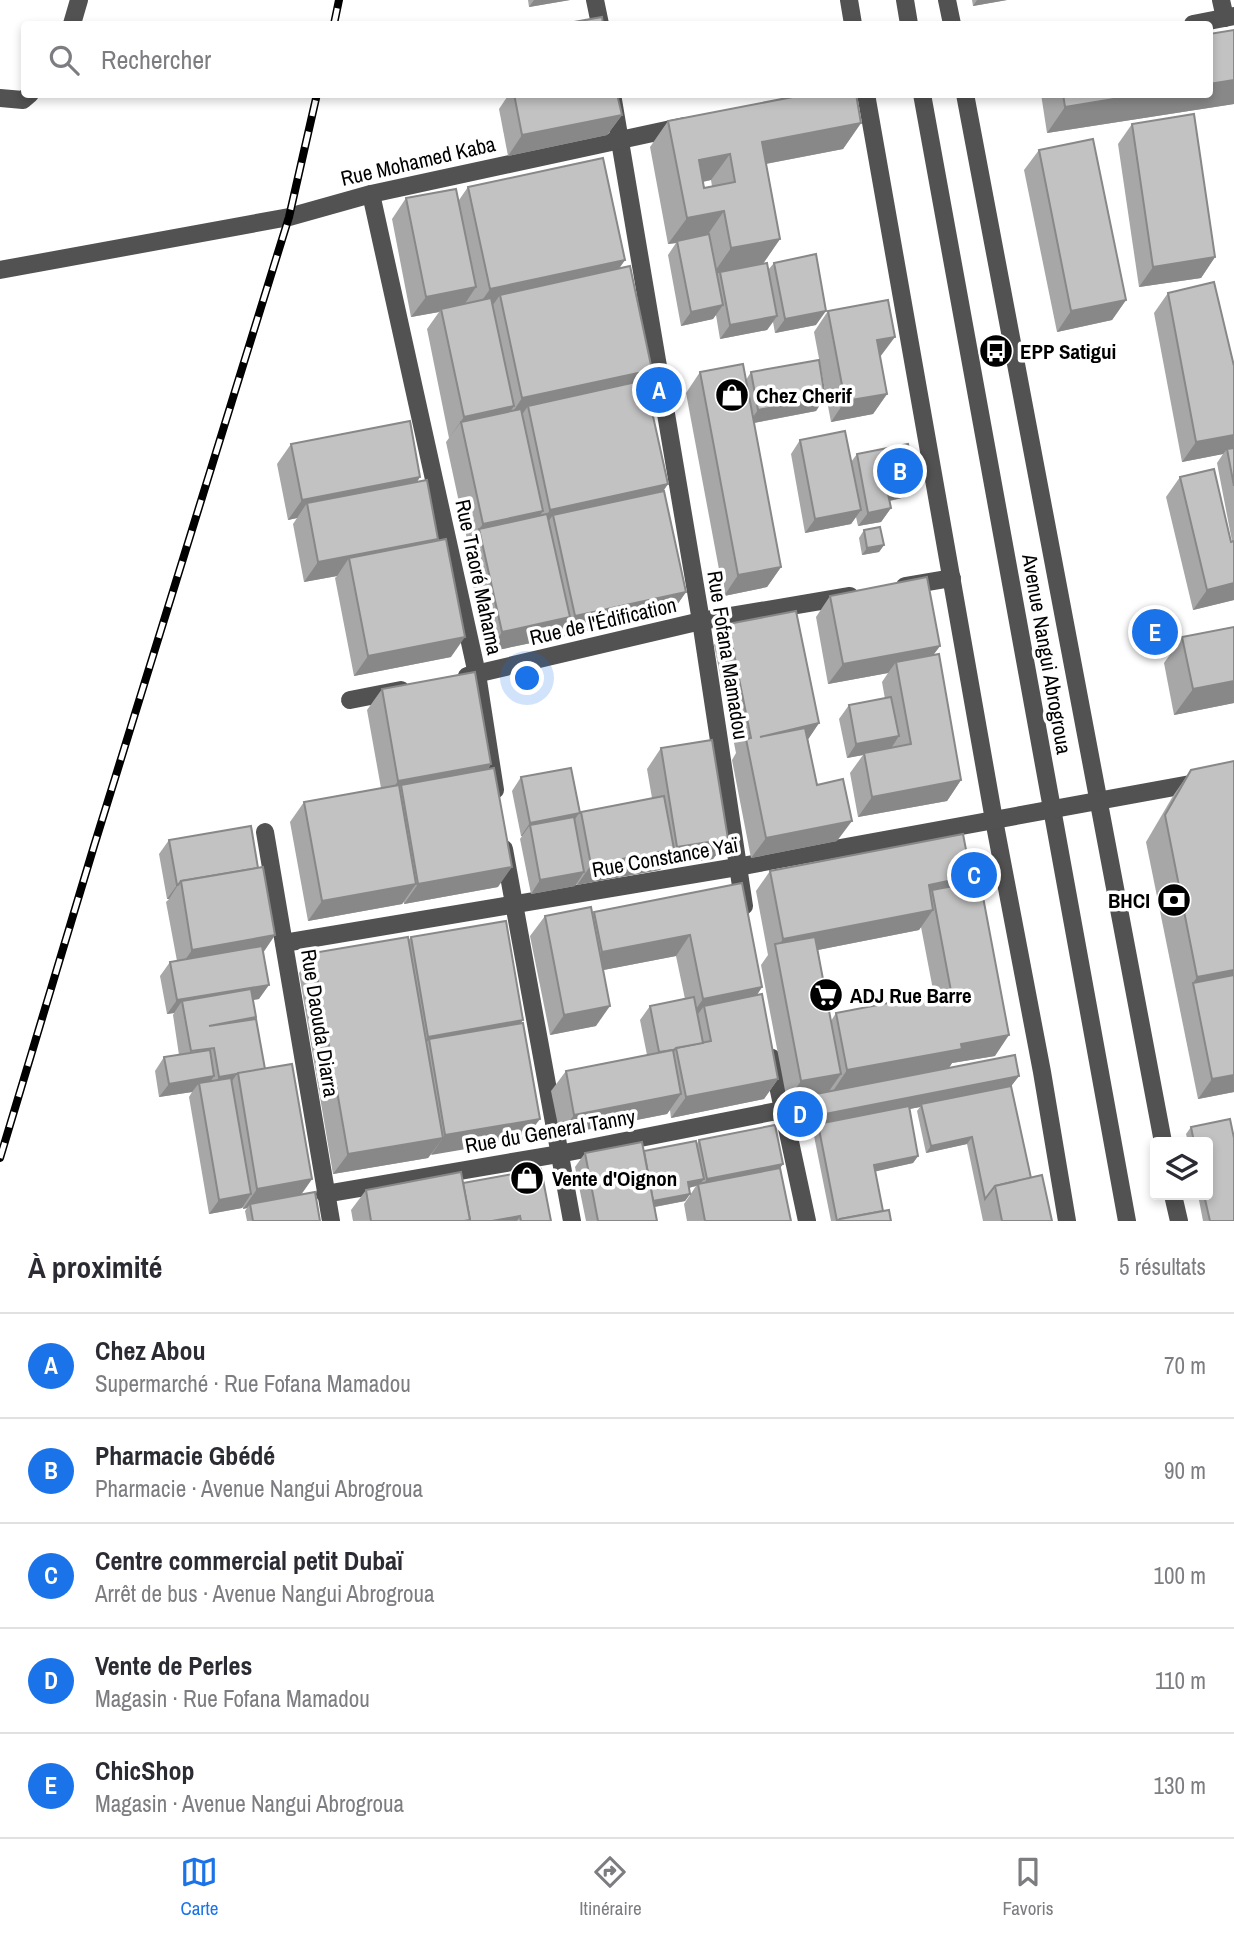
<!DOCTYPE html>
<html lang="fr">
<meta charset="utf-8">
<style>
body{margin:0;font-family:"Archivo Narrow",sans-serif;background:#f2f2f3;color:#2b2b33}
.controls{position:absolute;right:21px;bottom:21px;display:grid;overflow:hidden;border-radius:7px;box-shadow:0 4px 10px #0003}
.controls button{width:63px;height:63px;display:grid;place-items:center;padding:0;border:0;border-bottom:2px solid #e1e1e2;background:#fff;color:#2b2b33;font:35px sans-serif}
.you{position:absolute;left:528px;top:679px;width:24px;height:24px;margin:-18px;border:5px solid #fff;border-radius:50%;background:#1a73e8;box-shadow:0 0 0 10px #1a73e833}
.badge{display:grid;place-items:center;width:46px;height:46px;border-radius:50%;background:#1a73e8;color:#fff;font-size:23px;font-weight:700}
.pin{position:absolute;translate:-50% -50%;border:4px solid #fff;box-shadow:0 2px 7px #0006}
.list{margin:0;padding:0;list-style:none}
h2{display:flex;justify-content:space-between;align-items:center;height:91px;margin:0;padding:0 28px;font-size:30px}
h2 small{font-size:23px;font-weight:400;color:#7c7c81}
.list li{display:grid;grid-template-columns:46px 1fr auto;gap:21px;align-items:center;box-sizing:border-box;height:105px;padding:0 28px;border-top:2px solid #e1e1e2}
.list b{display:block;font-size:26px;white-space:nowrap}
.list p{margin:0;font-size:23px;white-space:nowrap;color:#7c7c81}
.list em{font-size:23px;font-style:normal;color:#7c7c81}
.icon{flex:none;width:38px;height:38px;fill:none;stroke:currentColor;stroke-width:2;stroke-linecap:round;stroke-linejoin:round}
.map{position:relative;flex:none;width:1234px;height:1221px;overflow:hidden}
.search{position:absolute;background:#fff;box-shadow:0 4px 10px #0003;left:21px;right:21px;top:21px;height:77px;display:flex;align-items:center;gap:18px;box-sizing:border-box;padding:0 24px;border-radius:7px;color:#7c7c81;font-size:26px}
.sheet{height:616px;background:#fff}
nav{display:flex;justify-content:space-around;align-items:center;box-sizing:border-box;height:98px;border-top:2px solid #e1e1e2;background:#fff;font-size:19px;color:#7c7c81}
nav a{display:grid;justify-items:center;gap:4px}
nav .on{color:#1a73e8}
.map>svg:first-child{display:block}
</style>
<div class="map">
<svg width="1234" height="1221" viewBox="0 0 1234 1221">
<rect width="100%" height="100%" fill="#fff"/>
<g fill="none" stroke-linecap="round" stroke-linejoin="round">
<g stroke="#525252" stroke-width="18">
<polyline points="595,0 600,24"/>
<polyline points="849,0 853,24"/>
<polyline points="905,0 909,24"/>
<polyline points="947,0 952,24"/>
<polyline points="1221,0 1225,18"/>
<polyline points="72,24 79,0"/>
<polyline points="1193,24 1234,16"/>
<polyline points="612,94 701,621 744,906"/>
<polyline points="866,94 994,820 1042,1072 1067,1221"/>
<polyline points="922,94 1127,1221"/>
<path d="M965,94C1031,444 1094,794 1163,1142"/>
<polyline points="0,98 23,100 30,94"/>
<polyline points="371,194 477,674 495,790"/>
<polyline points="0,270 289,217 371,194 685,126"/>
<polyline points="905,586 952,578"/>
<polyline points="467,676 701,621 850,596"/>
<polyline points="350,700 401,690"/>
<polyline points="265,832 331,1221"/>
<polyline points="504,849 572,1221"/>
<polyline points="284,943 737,867 1234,776"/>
<polyline points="772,1058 807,1221"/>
<polyline points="325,1194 559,1154 782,1110"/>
<polyline points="1173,1195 1179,1221"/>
</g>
<g stroke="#000" stroke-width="8">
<g id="rail">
<polyline points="334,24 339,0"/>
<polyline points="0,1158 94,846 289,217 317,94"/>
</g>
</g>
<use href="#rail" stroke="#fff" stroke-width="5" stroke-dasharray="16" stroke-linecap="butt"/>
</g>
<g fill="#a7a7a7" fill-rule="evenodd">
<polygon points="528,0 570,0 529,7"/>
<polygon points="972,0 1007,0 973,6"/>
<polygon points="1234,30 1234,104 1047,133 1041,94 1209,94"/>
<polygon points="509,94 514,94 622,115 607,135 508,156 499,109"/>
<path d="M668,121L861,123L843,149L766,164L780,239L763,264L768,270L774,263L816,325L775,333L773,322L767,330L720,339L716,315L713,319L681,326L668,255L676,243L668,244L650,147ZM711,180L712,186L704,188L703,182Z"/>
<polygon points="1132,124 1215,257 1201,278 1139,287 1118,144"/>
<polygon points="1039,150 1126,300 1112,320 1057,332 1024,170"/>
<polygon points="468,187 625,260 619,268 645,380 664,491 686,592 672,612 561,637 560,631 555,638 488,652 465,549 468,544 446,442 449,438 427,329 439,312 411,317 392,219 406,198 459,200"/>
<polygon points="1168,293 1234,366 1234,600 1193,610 1166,497 1180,477 1231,542 1232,541 1217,463 1223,454 1182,462 1154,313"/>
<polygon points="828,311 880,357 887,394 873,414 831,422 814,332"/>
<polygon points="700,372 746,380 751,372 825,397 816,411 754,423 781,567 767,587 724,596 686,393"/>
<polygon points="800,440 851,462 857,454 906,497 890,501 891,508 881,522 858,526 856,517 851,524 805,533 791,454"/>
<polygon points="291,444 420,477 417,482 436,541 451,657 354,676 335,578 337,576 304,582 293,524 297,518 288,520 277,464"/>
<polygon points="864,530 884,545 879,552 862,555 859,538"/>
<polygon points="830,596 940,646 933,655 961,780 947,801 858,817 850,773 863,755 847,758 839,719 849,705 885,699 882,682 888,673 828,684 816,617"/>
<polygon points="728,624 819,723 808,739 817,785 837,841 751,858 732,760 736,753 714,645"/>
<polygon points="1234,627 1234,703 1174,715 1164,663 1182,637"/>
<polygon points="382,689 491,764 488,769 498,887 404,904 404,902 402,904 308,921 290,822 304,802 381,788 367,710"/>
<polygon points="661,748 728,839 713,859 662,867 662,866 660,870 577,885 576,884 575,886 531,894 520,839 522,836 521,836 512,791 521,777 580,813 581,812 652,798 647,769"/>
<polygon points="1191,770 1234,1092 1198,1099 1146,842 1173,796"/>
<polygon points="169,840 258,868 275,935 263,952 259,999 253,1000 256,1017 255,1019 265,1069 312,1179 301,1195 320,1221 247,1221 245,1211 247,1208 243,1209 243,1207 242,1208 209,1214 189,1097 192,1092 159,1097 155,1071 164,1057 179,1055 173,1015 174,1013 167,1014 160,976 170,962 177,961 166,902 169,899 167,899 159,854"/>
<path d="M770,871L971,876L965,884L995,1056L952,1063L949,1068L1019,1076L1011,1086L1031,1178L1052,1221H983L967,1144L926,1153L917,1111L920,1107L909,1109L918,1156L913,1163L875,1171L883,1211L891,1221H831L813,1131L816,1127L810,1128L806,1108L814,1096L787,1101L761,965L768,955L756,891ZM921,927L934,995L836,1013L831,1021L818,950L919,930Z"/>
<polygon points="742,883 762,987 757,995 778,1079 764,1099 671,1118 670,1110 667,1114 560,1135 551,1091 566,1071 647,1055 640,1020 650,1006 685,999 676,956 603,970 596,1026 550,1035 530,936 545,916 593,914 594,912"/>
<polygon points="411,937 523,1020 520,1023 525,1139 431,1154 428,1158 333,1174 299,973 313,953 408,941"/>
<polygon points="1230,1119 1234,1138 1234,1221 1203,1221 1198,1195 1208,1195 1208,1142 1188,1142 1186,1134 1191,1127"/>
<polygon points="699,1140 779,1168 791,1221 687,1221 684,1204 696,1186 689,1188 690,1194 685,1201 655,1207 657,1221 586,1221 575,1167 585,1153 644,1151 697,1144"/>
<polygon points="463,1183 551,1221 353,1221 351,1210 366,1190"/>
</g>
<g fill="#888">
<polygon points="534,0 570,0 529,7"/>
<polygon points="977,0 1007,0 973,6"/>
<polygon points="1234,80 1234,104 1047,133 1065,107 1144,94 1209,94 1209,84"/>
<polygon points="622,115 607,135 508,156 522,135"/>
<polygon points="861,123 843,149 743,168 762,142"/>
<polygon points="730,154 711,180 680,186 699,160"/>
<polygon points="724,211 706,237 677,241 676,243 668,244 687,218"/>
<polygon points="780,239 762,265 713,274 731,248"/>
<polygon points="1215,257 1201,278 1139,287 1153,267"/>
<polygon points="625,260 607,286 500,295 488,312 472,315 490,289"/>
<polygon points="476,287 462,308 441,309 439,312 411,317 426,297"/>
<polygon points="1126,300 1112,320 1057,332 1071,311"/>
<polygon points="723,305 713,319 681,326 691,312"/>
<polygon points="826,311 816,325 775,333 785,319"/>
<polygon points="777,316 767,330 720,339 730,325"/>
<polygon points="895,337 880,357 877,340"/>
<polygon points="652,370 634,396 528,406 517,422 504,425 522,398"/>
<polygon points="887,394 873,414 831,422 845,401"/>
<polygon points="825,397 816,411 748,424 758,410"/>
<polygon points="514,406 500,427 461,422 449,438 464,417"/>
<polygon points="1234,435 1234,452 1227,449 1223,454 1182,462 1196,442"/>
<polygon points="420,477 406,497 307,503 297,518 288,520 302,500"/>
<polygon points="668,484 654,505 553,515 543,529 536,530 550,510"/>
<polygon points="916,484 906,497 878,503 887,489"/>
<polygon points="891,508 881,522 858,526 868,513"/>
<polygon points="861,510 851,524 805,533 815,519"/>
<polygon points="543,511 529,531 479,529 483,524"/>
<polygon points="438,539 424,559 349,558 337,576 304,582 318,562"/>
<polygon points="884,545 879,552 862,555 867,548"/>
<polygon points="781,567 767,587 724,596 738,575"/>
<polygon points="1234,583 1234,600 1193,610 1207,590"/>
<polygon points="686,592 672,612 561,637 575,616"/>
<polygon points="570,617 555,638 488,652 502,632"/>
<polygon points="465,637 451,657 354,676 368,656"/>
<polygon points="940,646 925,666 896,662 888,673 828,684 843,664"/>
<polygon points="1234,681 1234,703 1174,715 1193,689"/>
<polygon points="819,723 805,744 760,737"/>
<polygon points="899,736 890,750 864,753 863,755 847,758 856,744"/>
<polygon points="491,764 477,785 401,785 390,801 384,802 398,781"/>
<polygon points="961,780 947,801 858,817 872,797"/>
<polygon points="579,813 570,827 530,825 522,836 521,836 530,823"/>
<polygon points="852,821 837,841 751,858 766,838"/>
<polygon points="728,839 713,859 662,867 677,847"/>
<polygon points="674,849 660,870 577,885 591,865"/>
<polygon points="512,867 498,887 404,904 418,884"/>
<polygon points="584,872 575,886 531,894 540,880"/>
<polygon points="971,876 957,896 932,890 923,903 929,885"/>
<polygon points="416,884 402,904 308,921 322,901"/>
<polygon points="177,885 178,885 169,899 167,899"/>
<polygon points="933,910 919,930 777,958 776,949 783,939"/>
<polygon points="275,935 261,956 178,970 192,950"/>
<polygon points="690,935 676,956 588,973 602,952"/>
<polygon points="1234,970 1234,992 1193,983 1197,977"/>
<polygon points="269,985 259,999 184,1011 182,1001 174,1013 167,1014 177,1000"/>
<polygon points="762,987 748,1008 704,1006 695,1018 689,1019 703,999"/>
<polygon points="610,1006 596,1026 550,1035 564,1015"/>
<polygon points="523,1020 508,1041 429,1039 417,1056 414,1057 428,1037"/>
<polygon points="1009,1035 995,1056 952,1063 948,1069 833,1091 847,1070 961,1044"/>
<polygon points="237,1074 227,1088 209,1091 219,1077"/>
<polygon points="841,1074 827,1094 816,1094 814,1096 787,1101 801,1081"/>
<polygon points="1234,1075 1234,1092 1198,1099 1212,1079"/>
<polygon points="214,1076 205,1090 199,1083 192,1092 159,1097 169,1084"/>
<polygon points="1019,1076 1009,1089 921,1104 920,1107 818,1127 818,1124 816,1127 810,1128 820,1115"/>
<polygon points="778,1079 764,1099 671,1118 686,1097"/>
<polygon points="681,1094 667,1114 560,1135 574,1115"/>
<polygon points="540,1119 525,1139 431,1155 445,1135"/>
<polygon points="972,1137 967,1144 926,1153 931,1146"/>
<polygon points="443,1138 428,1158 333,1174 348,1154"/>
<polygon points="918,1156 913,1163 869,1173 874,1165"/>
<polygon points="783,1164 778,1171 702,1186 707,1179"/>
<polygon points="312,1179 297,1200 250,1204 247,1208 243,1209 257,1189"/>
<polygon points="704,1179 699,1186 698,1184 696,1186 683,1189 688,1182"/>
<polygon points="251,1194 242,1208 209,1214 219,1200"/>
<polygon points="690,1194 685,1201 643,1209 648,1202"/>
<polygon points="520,1216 517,1221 492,1221"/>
</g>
<g fill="#c2c2c2" stroke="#888" stroke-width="2" fill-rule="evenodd">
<polygon points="602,17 603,24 563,24"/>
<polygon points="1234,30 1234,80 1209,84 1209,34"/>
<polygon points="514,94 617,94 622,115 522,135"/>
<path d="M808,94H856L861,123L762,142L780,239L731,248L724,211L687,218L668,121ZM730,154L735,182L704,188L699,160Z"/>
<polygon points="1063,94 1144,94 1065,107"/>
<polygon points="1194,114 1215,257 1153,267 1132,124"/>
<polygon points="1093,139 1126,300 1071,311 1039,150"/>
<polygon points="603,158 625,260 490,289 468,187"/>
<polygon points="456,189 476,287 426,297 406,198"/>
<polygon points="709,234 723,305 691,312 677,241"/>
<polygon points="816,254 826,311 785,319 774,263"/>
<polygon points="767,263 777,316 730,325 720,272"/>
<polygon points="630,266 652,370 522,398 500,295"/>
<polygon points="1214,282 1234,366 1234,435 1196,442 1168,293"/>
<polygon points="491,298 514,406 464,417 441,309"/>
<polygon points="888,300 895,337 877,340 887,394 845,401 828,311"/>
<polygon points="819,360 825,397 758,410 751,372"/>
<polygon points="743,364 781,567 738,575 700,372"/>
<polygon points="645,380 668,484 550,510 528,406"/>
<polygon points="521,409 543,511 483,524 461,422"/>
<polygon points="410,421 420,477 302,500 291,444"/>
<polygon points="845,431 861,510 815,519 800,440"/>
<polygon points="908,444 916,484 887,489 891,508 868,513 857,454"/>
<polygon points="1234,448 1234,486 1227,449"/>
<polygon points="1214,469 1231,542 1234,541 1234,583 1207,590 1180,477"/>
<polygon points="427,480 438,539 318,562 307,503"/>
<polygon points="664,491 686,592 575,616 553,515"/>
<polygon points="547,514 570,617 502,632 479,529"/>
<polygon points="880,527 884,545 867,548 864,530"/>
<polygon points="446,539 465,637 368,656 349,558"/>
<polygon points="927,577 940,646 843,664 830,596"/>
<polygon points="796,611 819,723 760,737 805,728 817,785 843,779 852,821 766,838 746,739 751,738 728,624"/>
<polygon points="1234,627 1234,681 1193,689 1182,637"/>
<polygon points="939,654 961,780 872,797 864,753 911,744 896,662"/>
<polygon points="475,672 491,764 398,781 382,689"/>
<polygon points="891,697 899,736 856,744 849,705"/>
<polygon points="712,740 728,839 677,847 661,748"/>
<polygon points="1234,761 1234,970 1197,977 1165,815 1191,770"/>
<polygon points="494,768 512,867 418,884 401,785"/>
<polygon points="571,768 580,813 530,823 521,777"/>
<polygon points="399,785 416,884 322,901 304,802"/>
<polygon points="664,796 674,849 591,865 581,812"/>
<polygon points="574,817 584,872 540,880 530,825"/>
<polygon points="251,826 258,868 181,881 178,885 177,885 169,840"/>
<polygon points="963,834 971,876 929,885 933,910 783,939 770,871"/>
<polygon points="263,867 275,935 192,950 181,881"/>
<polygon points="980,881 1009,1035 961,1044 962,1049 847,1070 836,1013 951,991 932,890"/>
<polygon points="742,883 762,987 703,999 690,935 602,952 594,912"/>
<polygon points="591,907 610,1006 564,1015 545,916"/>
<polygon points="506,921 523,1020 428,1037 411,937"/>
<polygon points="408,937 443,1138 348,1154 313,953"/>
<polygon points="815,937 841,1074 801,1081 775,944"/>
<polygon points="262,946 269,985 177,1000 170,962"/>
<polygon points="1234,975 1234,1075 1212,1079 1193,983"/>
<polygon points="251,989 256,1017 209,1026 256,1019 265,1069 219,1077 214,1048 191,1051 182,1001"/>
<polygon points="762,994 778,1079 686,1097 676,1048 711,1041 704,1006"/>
<polygon points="694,997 703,1043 676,1048 673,1051 673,1050 659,1052 650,1006"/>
<polygon points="523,1023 540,1119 445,1135 429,1039"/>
<polygon points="210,1050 214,1076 169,1084 164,1057"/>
<polygon points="673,1050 681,1094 574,1115 566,1071"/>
<polygon points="1015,1055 1019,1076 820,1115 816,1094"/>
<polygon points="292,1064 312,1179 257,1189 238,1073"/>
<polygon points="231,1078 251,1194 219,1200 199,1083"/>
<polygon points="1011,1086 1031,1178 995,1186 985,1199 972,1137 931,1146 921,1104"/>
<polygon points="909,1106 918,1156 874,1165 883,1211 840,1219 837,1221 818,1124"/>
<polygon points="1230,1119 1234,1138 1234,1221 1210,1221 1204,1195 1208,1195 1208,1142 1194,1142 1191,1127"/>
<polygon points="775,1125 783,1164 707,1179 699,1140"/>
<polygon points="696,1141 704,1179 688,1182 690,1194 653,1201 644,1151"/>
<polygon points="642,1142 657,1221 598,1221 585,1153"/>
<polygon points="780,1168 791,1221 705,1221 698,1184"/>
<polygon points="541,1169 551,1221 521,1221 520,1216 492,1221 469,1221 470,1220 463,1183"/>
<polygon points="461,1172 470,1220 464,1221 371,1221 366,1190"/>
<polygon points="1042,1175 1052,1221 1002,1221 995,1186"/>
<polygon points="315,1192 320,1221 253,1221 250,1204"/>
<polygon points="889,1210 891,1221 840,1221 840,1219"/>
</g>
<defs>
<g id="bus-disc" transform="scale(1.75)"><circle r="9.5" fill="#000" stroke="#fff"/><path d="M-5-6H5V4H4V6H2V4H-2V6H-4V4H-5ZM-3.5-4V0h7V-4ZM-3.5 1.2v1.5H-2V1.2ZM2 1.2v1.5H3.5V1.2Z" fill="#fff"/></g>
<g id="shop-disc" transform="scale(1.75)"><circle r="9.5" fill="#000" stroke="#fff"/><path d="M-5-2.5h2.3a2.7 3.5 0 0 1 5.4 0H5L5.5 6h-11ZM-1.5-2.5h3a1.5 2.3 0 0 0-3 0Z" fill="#fff"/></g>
<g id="bank-disc" transform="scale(1.75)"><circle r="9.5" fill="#000" stroke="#fff"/><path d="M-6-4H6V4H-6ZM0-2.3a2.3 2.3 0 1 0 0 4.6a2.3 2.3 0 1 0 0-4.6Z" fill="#fff"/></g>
<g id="supermarket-disc" transform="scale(1.75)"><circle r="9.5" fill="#000" stroke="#fff"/><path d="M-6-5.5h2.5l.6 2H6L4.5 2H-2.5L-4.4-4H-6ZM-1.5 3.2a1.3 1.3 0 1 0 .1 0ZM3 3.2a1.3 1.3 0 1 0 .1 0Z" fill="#fff"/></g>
</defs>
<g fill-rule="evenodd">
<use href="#bus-disc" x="996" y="351"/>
<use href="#shop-disc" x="732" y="395"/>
<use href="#bank-disc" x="1174" y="900"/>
<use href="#supermarket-disc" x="826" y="995"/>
<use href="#shop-disc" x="527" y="1178"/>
</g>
<g text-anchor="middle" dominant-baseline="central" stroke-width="7" stroke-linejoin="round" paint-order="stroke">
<g font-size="21" fill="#000" stroke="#fff">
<text transform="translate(418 161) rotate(-13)">Rue Mohamed Kaba</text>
<text transform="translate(479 577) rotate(78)">Rue Traoré Mahama</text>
<text transform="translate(603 621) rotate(-13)">Rue de l'Édification</text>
<text transform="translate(1047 654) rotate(80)">Avenue Nangui Abrogroua</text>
<text transform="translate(728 655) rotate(81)">Rue Fofana Mamadou</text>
<text transform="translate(665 857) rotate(-10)">Rue Constance Yaï</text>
<text transform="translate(320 1023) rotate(81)">Rue Daouda Diarra</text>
<text transform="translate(550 1131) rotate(-10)">Rue du General Tanny</text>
</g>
<g font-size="21" font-weight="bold" fill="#000" stroke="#fff" text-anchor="start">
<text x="1020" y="351">EPP Satigui</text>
<text x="756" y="395">Chez Cherif</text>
<text x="1150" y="900" text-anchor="end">BHCI</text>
<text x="850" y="995">ADJ Rue Barre</text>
<text x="552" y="1178">Vente d'Oignon</text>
</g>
</g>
</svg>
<div class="controls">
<button><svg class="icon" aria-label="layers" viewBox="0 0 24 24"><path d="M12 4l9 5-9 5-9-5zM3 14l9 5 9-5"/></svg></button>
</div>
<div class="you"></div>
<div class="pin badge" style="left:659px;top:390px">A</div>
<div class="pin badge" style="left:900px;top:471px">B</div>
<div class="pin badge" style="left:974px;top:875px">C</div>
<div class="pin badge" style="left:800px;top:1114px">D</div>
<div class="pin badge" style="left:1155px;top:632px">E</div>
<div class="search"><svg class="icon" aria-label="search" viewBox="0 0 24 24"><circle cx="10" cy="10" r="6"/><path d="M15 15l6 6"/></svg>Rechercher</div>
</div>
<section class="sheet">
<h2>À proximité<small>5 résultats</small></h2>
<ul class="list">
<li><span class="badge">A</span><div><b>Chez Abou</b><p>Supermarché · Rue Fofana Mamadou</p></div><em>70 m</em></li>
<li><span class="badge">B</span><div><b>Pharmacie Gbédé</b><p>Pharmacie · Avenue Nangui Abrogroua</p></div><em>90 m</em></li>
<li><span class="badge">C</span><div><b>Centre commercial petit Dubaï</b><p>Arrêt de bus · Avenue Nangui Abrogroua</p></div><em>100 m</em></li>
<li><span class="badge">D</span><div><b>Vente de Perles</b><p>Magasin · Rue Fofana Mamadou</p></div><em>110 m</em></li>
<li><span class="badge">E</span><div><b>ChicShop</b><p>Magasin · Avenue Nangui Abrogroua</p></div><em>130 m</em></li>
</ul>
</section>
<nav>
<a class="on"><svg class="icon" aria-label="map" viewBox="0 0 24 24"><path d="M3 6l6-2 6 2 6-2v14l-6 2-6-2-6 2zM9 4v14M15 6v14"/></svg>Carte</a>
<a><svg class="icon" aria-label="directions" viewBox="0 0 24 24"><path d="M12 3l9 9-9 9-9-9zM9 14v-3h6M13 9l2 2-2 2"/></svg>Itinéraire</a>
<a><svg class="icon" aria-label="saved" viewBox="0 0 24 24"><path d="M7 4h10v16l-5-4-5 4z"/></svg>Favoris</a>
</nav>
